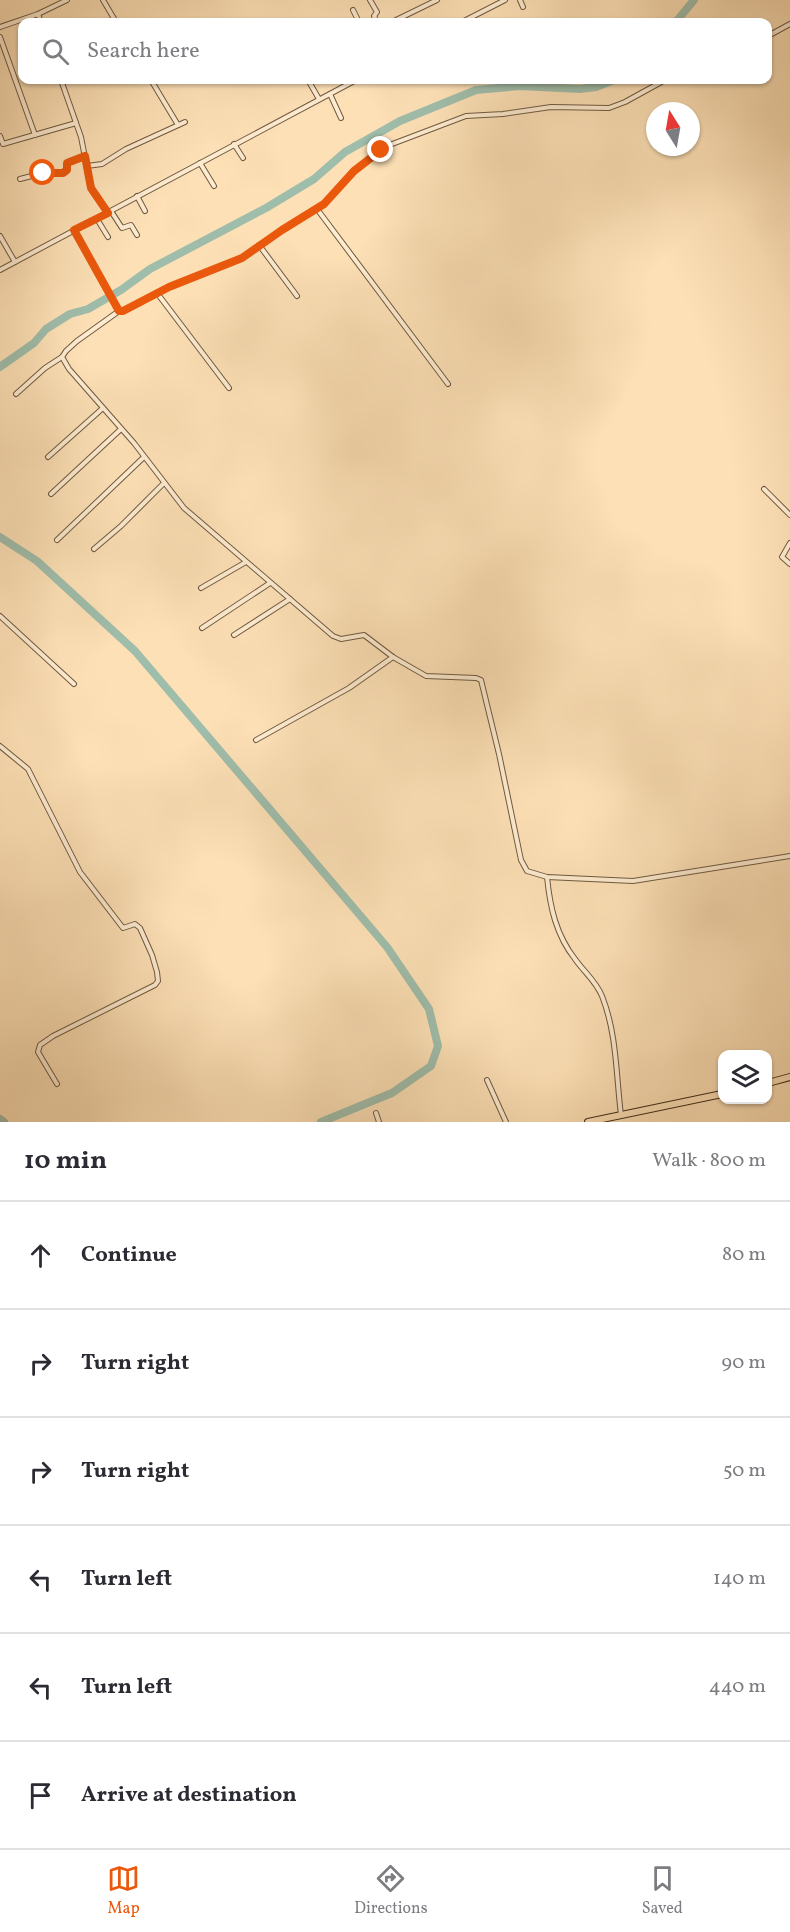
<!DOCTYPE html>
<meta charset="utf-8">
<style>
body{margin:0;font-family:Vollkorn,serif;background:#f7f7f7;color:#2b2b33}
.controls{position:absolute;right:18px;bottom:18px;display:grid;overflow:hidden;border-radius:12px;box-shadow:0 2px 4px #0004}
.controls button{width:54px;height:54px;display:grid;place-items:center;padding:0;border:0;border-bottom:2px solid #e1e1e2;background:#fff;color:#2b2b33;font:30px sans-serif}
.compass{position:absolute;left:646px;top:102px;width:54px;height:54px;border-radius:50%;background:#fff;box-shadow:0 2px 4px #0004;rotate:349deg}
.stop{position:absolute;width:18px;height:18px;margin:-14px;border:4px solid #ea580c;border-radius:50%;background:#fff}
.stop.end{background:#ea580c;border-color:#fff;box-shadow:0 2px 6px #0008}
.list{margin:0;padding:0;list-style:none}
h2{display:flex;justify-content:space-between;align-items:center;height:78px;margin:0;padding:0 24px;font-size:26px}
h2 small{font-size:20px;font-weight:400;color:#7c7c81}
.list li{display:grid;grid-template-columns:39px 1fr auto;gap:18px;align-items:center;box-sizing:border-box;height:108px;padding:0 24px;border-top:2px solid #e1e1e2}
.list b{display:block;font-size:22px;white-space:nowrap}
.list em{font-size:20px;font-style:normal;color:#7c7c81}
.icon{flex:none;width:33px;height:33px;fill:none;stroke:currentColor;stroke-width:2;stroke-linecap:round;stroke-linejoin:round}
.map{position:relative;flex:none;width:790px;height:1122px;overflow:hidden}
.search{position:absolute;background:#fff;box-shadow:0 2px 4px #0004;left:18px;right:18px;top:18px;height:66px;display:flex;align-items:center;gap:15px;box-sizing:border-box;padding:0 21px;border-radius:12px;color:#7c7c81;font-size:22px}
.sheet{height:726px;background:#fff}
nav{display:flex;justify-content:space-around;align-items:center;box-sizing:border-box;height:84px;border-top:2px solid #e1e1e2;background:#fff;font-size:16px;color:#7c7c81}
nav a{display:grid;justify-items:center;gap:3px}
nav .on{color:#ea580c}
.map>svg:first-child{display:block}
</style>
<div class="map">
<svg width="790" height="1122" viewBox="0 0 790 1122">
<rect width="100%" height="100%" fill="#fde0b6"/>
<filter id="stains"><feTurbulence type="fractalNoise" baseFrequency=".00333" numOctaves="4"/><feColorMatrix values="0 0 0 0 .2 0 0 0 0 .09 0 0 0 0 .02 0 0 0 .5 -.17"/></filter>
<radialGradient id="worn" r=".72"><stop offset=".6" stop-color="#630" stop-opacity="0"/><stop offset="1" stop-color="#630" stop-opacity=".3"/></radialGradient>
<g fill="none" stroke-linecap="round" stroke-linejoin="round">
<g stroke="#9fbdab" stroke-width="8">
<polyline points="676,22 694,0"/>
<polyline points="0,367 34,343 46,329 70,314 88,309 121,290 150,269 266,208 314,179 345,152 400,121 476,90 520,86 580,89 596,87 614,80"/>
<polyline points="0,537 37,561 135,651 387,947 429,1009 438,1046 431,1066 392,1093 321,1122"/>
<polyline points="0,1119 4,1122"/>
</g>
<g stroke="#6e5a40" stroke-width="6">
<g id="street">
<polyline points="103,0 116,22"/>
<polyline points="370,0 377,12 374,16 377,22"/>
<polyline points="520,0 523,7"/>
<polyline points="353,10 359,22"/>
<polyline points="38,14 41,22"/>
<polyline points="392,22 437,0"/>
<polyline points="462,22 505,0"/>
<polyline points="0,27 38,14 67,0"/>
<polyline points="768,36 790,24"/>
<polyline points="0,37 35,135"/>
<polyline points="61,80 81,137 91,188 108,213"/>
<polyline points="151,80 178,125"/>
<polyline points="308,80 319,99"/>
<polyline points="330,94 341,118"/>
<polyline points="0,136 3,144 76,123"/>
<polyline points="234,144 243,158"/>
<polyline points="200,163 214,186"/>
<polyline points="87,166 102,164 126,149 185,122"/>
<polyline points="20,179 43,173 63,173 67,170 67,163 85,157"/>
<polyline points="137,196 145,211"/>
<polyline points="317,209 448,384"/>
<polyline points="111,211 122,228 131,225 137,235"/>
<polyline points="97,219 108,237"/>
<polyline points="74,230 119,311"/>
<polyline points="0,236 15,262"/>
<polyline points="259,245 297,296"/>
<polyline points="0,270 356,80"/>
<polyline points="157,293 229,388"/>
<polyline points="62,357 69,369 134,443 184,508 333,636 341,639 364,635 393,657 426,676 476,678 481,680 499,754 521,860 527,871 547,877 633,881 790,856"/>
<polyline points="16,394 45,368 62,357 66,351 77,341 119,311 128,309 169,287 242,258 282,230 324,204 354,171 387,146 466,116 503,114 551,107 609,108 625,102 665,80"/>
<polyline points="48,457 103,408"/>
<polyline points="764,489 790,515"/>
<polyline points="51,494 121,429"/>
<polyline points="57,540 144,457"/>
<polyline points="790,543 782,557 790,564"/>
<polyline points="94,549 121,526 164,483"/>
<polyline points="201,588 246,562"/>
<polyline points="0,616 74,684"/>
<polyline points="202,628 270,583"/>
<polyline points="234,635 290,599"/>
<polyline points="256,740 349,688 393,657"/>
<polyline points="0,746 28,769 80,872 123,928 135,924 140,928 152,955 157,972 158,981 155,985 53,1036 40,1045 38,1052 57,1084"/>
<path d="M547,877C550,907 556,935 575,959C584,972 596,981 602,996C617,1034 616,1075 621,1115"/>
<polyline points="487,1080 506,1122"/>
<polyline points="376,1113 379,1122"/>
</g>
</g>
<g stroke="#3e2d18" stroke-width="8">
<g id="primary">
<polyline points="768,1083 790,1077"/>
<polyline points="588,1122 722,1094"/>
</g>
</g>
<use href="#street" stroke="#feebd0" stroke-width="4"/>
<use href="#primary" stroke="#fde0b6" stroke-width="6"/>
</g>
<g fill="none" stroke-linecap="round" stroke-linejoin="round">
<polyline stroke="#ea580c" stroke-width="8" points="43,173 63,173 67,170 67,163 85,156 91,188 108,213 74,230 119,311 123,311 169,287 242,258 282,230 324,204 354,171 381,150"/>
</g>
<rect width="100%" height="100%" filter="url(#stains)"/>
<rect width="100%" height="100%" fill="url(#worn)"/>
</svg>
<div class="controls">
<button><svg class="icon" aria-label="layers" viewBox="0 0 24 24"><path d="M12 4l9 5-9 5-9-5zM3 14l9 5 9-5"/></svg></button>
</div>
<svg class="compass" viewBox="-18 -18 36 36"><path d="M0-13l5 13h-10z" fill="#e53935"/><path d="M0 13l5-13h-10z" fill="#7c7c81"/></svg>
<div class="stop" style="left:43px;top:173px"></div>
<div class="stop end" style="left:381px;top:150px"></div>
<div class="search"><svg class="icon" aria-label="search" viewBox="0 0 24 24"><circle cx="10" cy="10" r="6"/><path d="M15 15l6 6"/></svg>Search here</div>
</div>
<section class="sheet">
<h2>10 min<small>Walk · 800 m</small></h2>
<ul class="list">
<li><svg class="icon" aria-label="ahead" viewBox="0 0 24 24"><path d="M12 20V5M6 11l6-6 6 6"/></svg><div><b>Continue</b></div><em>80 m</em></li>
<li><svg class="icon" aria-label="right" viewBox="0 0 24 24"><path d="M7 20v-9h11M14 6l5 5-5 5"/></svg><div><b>Turn right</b></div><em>90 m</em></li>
<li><svg class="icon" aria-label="right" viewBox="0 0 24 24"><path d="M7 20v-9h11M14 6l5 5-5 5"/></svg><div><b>Turn right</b></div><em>50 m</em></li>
<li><svg class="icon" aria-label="left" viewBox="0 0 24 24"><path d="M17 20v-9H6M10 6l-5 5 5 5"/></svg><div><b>Turn left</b></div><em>140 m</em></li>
<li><svg class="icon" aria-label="left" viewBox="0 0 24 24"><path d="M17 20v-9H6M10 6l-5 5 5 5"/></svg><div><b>Turn left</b></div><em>440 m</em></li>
<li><svg class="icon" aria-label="arrive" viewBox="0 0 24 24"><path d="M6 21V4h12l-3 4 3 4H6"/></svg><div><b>Arrive at destination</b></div></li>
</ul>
</section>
<nav>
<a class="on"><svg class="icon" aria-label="map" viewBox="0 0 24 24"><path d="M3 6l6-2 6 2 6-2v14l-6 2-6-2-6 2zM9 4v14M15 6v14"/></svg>Map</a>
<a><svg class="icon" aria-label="directions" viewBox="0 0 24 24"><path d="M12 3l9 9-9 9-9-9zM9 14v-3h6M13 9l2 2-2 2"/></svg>Directions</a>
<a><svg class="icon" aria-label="saved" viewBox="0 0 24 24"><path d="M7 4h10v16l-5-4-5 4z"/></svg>Saved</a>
</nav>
